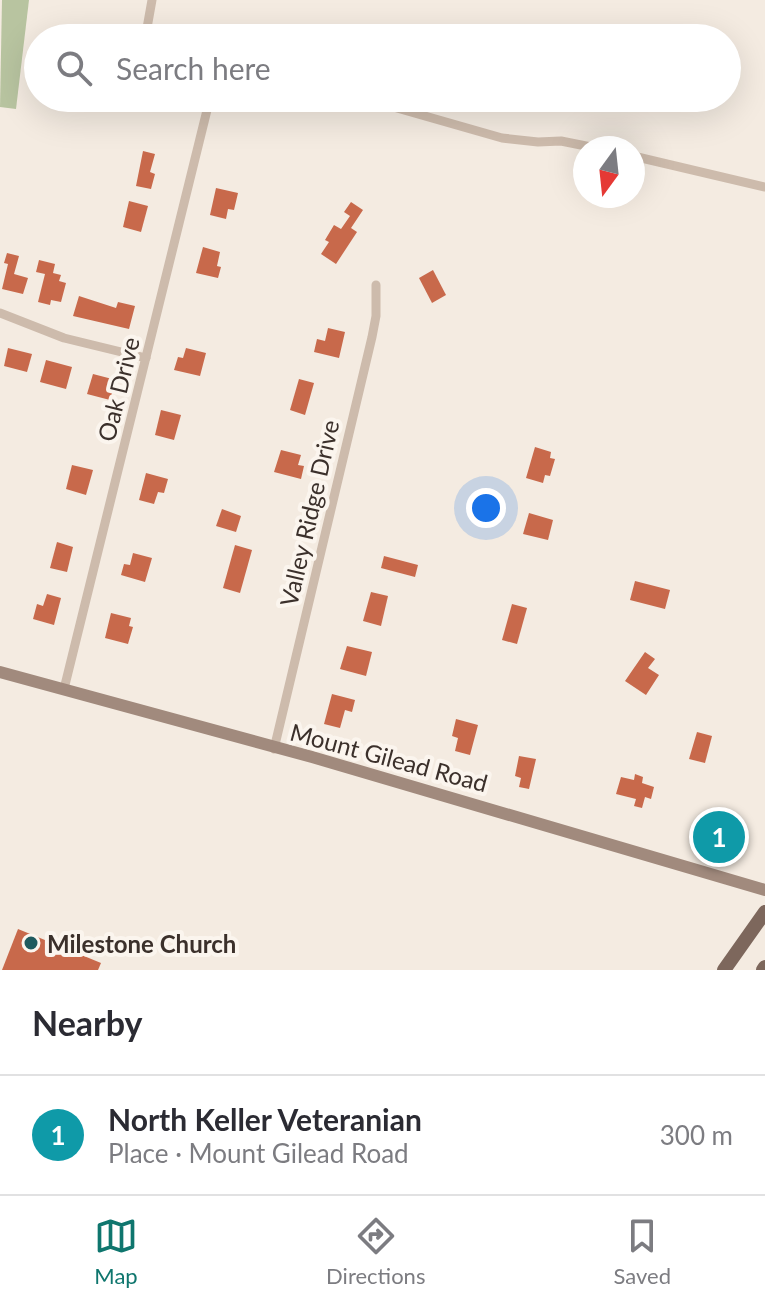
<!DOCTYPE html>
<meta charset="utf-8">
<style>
body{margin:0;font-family:Lato,sans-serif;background:#f7f7f7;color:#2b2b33}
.compass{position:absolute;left:573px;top:136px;width:72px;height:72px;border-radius:50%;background:#fff;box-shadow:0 8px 32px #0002;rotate:195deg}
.you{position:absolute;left:486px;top:508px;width:28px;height:28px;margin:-20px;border:6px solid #fff;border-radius:50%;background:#1a73e8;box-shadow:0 0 0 12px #1a73e833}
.badge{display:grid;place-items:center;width:52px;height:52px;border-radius:50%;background:#0f766e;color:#fff;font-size:26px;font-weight:700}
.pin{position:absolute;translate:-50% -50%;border:4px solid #fff;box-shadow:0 2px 8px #0006}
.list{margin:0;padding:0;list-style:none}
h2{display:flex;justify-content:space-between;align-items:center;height:104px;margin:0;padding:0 32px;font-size:34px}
h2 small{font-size:26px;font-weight:400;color:#7c7c81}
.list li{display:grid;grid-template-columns:52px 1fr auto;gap:24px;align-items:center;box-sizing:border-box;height:120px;padding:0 32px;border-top:2px solid #e1e1e2}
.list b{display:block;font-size:30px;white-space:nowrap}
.list p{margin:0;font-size:26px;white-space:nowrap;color:#7c7c81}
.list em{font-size:26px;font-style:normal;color:#7c7c81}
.icon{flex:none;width:44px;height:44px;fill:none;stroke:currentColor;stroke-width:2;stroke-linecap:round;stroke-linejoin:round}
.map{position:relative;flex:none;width:765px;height:970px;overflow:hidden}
.search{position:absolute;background:#fff;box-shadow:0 8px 32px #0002;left:24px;right:24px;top:24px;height:88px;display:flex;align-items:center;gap:20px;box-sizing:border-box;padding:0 28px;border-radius:44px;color:#7c7c81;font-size:30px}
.sheet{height:224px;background:#fff}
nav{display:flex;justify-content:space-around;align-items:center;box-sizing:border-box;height:112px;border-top:2px solid #e1e1e2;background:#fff;font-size:22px;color:#7c7c81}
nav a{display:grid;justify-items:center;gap:4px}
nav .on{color:#0f766e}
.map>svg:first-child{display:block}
</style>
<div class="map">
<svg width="765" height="970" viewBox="0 0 765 970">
<rect width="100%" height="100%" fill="#f4ebe1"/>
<polygon fill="#b8c4a0" points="2,0 29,0 16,109 0,107"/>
<g fill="#c8694b">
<polygon points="143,151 155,154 150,172 155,174 151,189 136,186"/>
<polygon points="216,188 238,193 234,210 228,209 226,219 210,215"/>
<polygon points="129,201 148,206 141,232 123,227"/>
<polygon points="351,202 363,210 351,228 357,232 336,264 321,254 329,242 325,240 334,225 341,229 350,216 344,212"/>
<polygon points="203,247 220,252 217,266 221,267 218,278 196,273"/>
<polygon points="7,253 19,256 14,274 28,278 23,294 2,289 8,264 4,263"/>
<polygon points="39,260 55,264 53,273 61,275 59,281 66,283 61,302 51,300 50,305 38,302 45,274 36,272"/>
<polygon points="433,270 446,295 432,303 419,278"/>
<polygon points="79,296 116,308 118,302 135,306 129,329 73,316"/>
<polygon points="328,328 345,332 339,358 314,352 317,339 325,341"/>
<polygon points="8,348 32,354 27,372 4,366"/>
<polygon points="186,348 206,353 200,376 174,370 178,357 183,358"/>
<polygon points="46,360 72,367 66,389 40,382"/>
<polygon points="93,374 116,380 110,400 87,394"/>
<polygon points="299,379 314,383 305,415 290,410"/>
<polygon points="161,410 181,415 174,440 155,435"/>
<polygon points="535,447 551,452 550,458 555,459 550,476 545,475 543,483 526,478"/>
<polygon points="281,450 301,455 298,465 304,466 301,479 274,472"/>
<polygon points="72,465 93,470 86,495 66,489"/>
<polygon points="146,473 168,479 164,493 158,492 154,504 139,500"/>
<polygon points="222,509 241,516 236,532 216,526"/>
<polygon points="529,513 553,520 548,540 523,534"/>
<polygon points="57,542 73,547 67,572 50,568"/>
<polygon points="235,545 252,550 240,593 223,588"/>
<polygon points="133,553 152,558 145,582 121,575 124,564 130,565"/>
<polygon points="384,556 418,565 415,577 381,568"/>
<polygon points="635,581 670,590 665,609 630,600"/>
<polygon points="371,592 388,596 381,626 363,621"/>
<polygon points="47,594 61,598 54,625 33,619 37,604 43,606"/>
<polygon points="512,604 527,608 517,644 502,640"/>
<polygon points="111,613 131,618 129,626 133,627 128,644 105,638"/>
<polygon points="347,646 372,652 366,676 340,669"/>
<polygon points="645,652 655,659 648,668 659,675 646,695 625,681"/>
<polygon points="332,694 355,700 352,712 345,710 340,728 324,724"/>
<polygon points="456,719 478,725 470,755 455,751 458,738 452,736"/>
<polygon points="697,732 712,736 705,763 689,759"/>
<polygon points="519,756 536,759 529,789 519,787 521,778 515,776"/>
<polygon points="635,774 643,777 642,783 654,787 651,799 645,797 642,808 634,806 636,799 616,794 621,777 634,780"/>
<polygon points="716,814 733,819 722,860 705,855"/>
<polygon points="18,929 101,963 98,970 2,970"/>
</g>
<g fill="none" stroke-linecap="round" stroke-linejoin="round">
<g stroke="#cdbbac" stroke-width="9">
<polyline points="148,38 147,28 152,0"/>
<polyline points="362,98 502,138 538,142 561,141 596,148"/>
<polyline points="633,156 765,187"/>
<polyline points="0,313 64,338 146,358"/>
<polyline points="64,689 210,98"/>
<polyline points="274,749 372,337 376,316 376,285"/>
</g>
<polyline stroke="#a18a7d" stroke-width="12" points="0,672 312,757 765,890"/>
<g stroke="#7d675c" stroke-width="14">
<polyline points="724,970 765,912"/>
<polyline points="763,970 765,967"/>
</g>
</g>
<circle fill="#1f5a5e" stroke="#fbf5ee" stroke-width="3" cx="31" cy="943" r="8"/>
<g text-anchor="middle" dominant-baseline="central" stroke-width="8" stroke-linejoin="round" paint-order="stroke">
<g font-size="24" fill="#3b302b" stroke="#fbf5ee">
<text transform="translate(118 389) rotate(-76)">Oak Drive</text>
<text transform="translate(309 513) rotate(-77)">Valley Ridge Drive</text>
<text transform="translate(389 757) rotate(15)">Mount Gilead Road</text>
</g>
<g font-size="24" font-weight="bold" fill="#3b302b" stroke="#fbf5ee" text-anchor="start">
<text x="47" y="943">Milestone Church</text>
</g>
</g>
</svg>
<svg class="compass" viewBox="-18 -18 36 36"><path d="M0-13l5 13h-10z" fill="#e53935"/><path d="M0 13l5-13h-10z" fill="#7c7c81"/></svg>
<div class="you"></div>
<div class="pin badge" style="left:719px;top:837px;background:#0f9aa8">1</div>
<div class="search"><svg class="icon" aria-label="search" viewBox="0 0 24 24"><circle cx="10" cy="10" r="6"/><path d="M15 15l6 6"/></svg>Search here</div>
</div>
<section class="sheet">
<h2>Nearby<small></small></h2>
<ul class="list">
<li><span class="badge" style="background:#0f9aa8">1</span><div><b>North Keller Veteranian</b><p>Place · Mount Gilead Road</p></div><em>300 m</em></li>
</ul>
</section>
<nav>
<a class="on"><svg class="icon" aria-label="map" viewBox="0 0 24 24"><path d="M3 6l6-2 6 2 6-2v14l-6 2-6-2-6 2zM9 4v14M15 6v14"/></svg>Map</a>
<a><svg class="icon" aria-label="directions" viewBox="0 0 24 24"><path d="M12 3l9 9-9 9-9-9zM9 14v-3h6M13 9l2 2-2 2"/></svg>Directions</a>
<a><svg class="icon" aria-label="saved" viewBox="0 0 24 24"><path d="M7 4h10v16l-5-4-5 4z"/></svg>Saved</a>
</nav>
